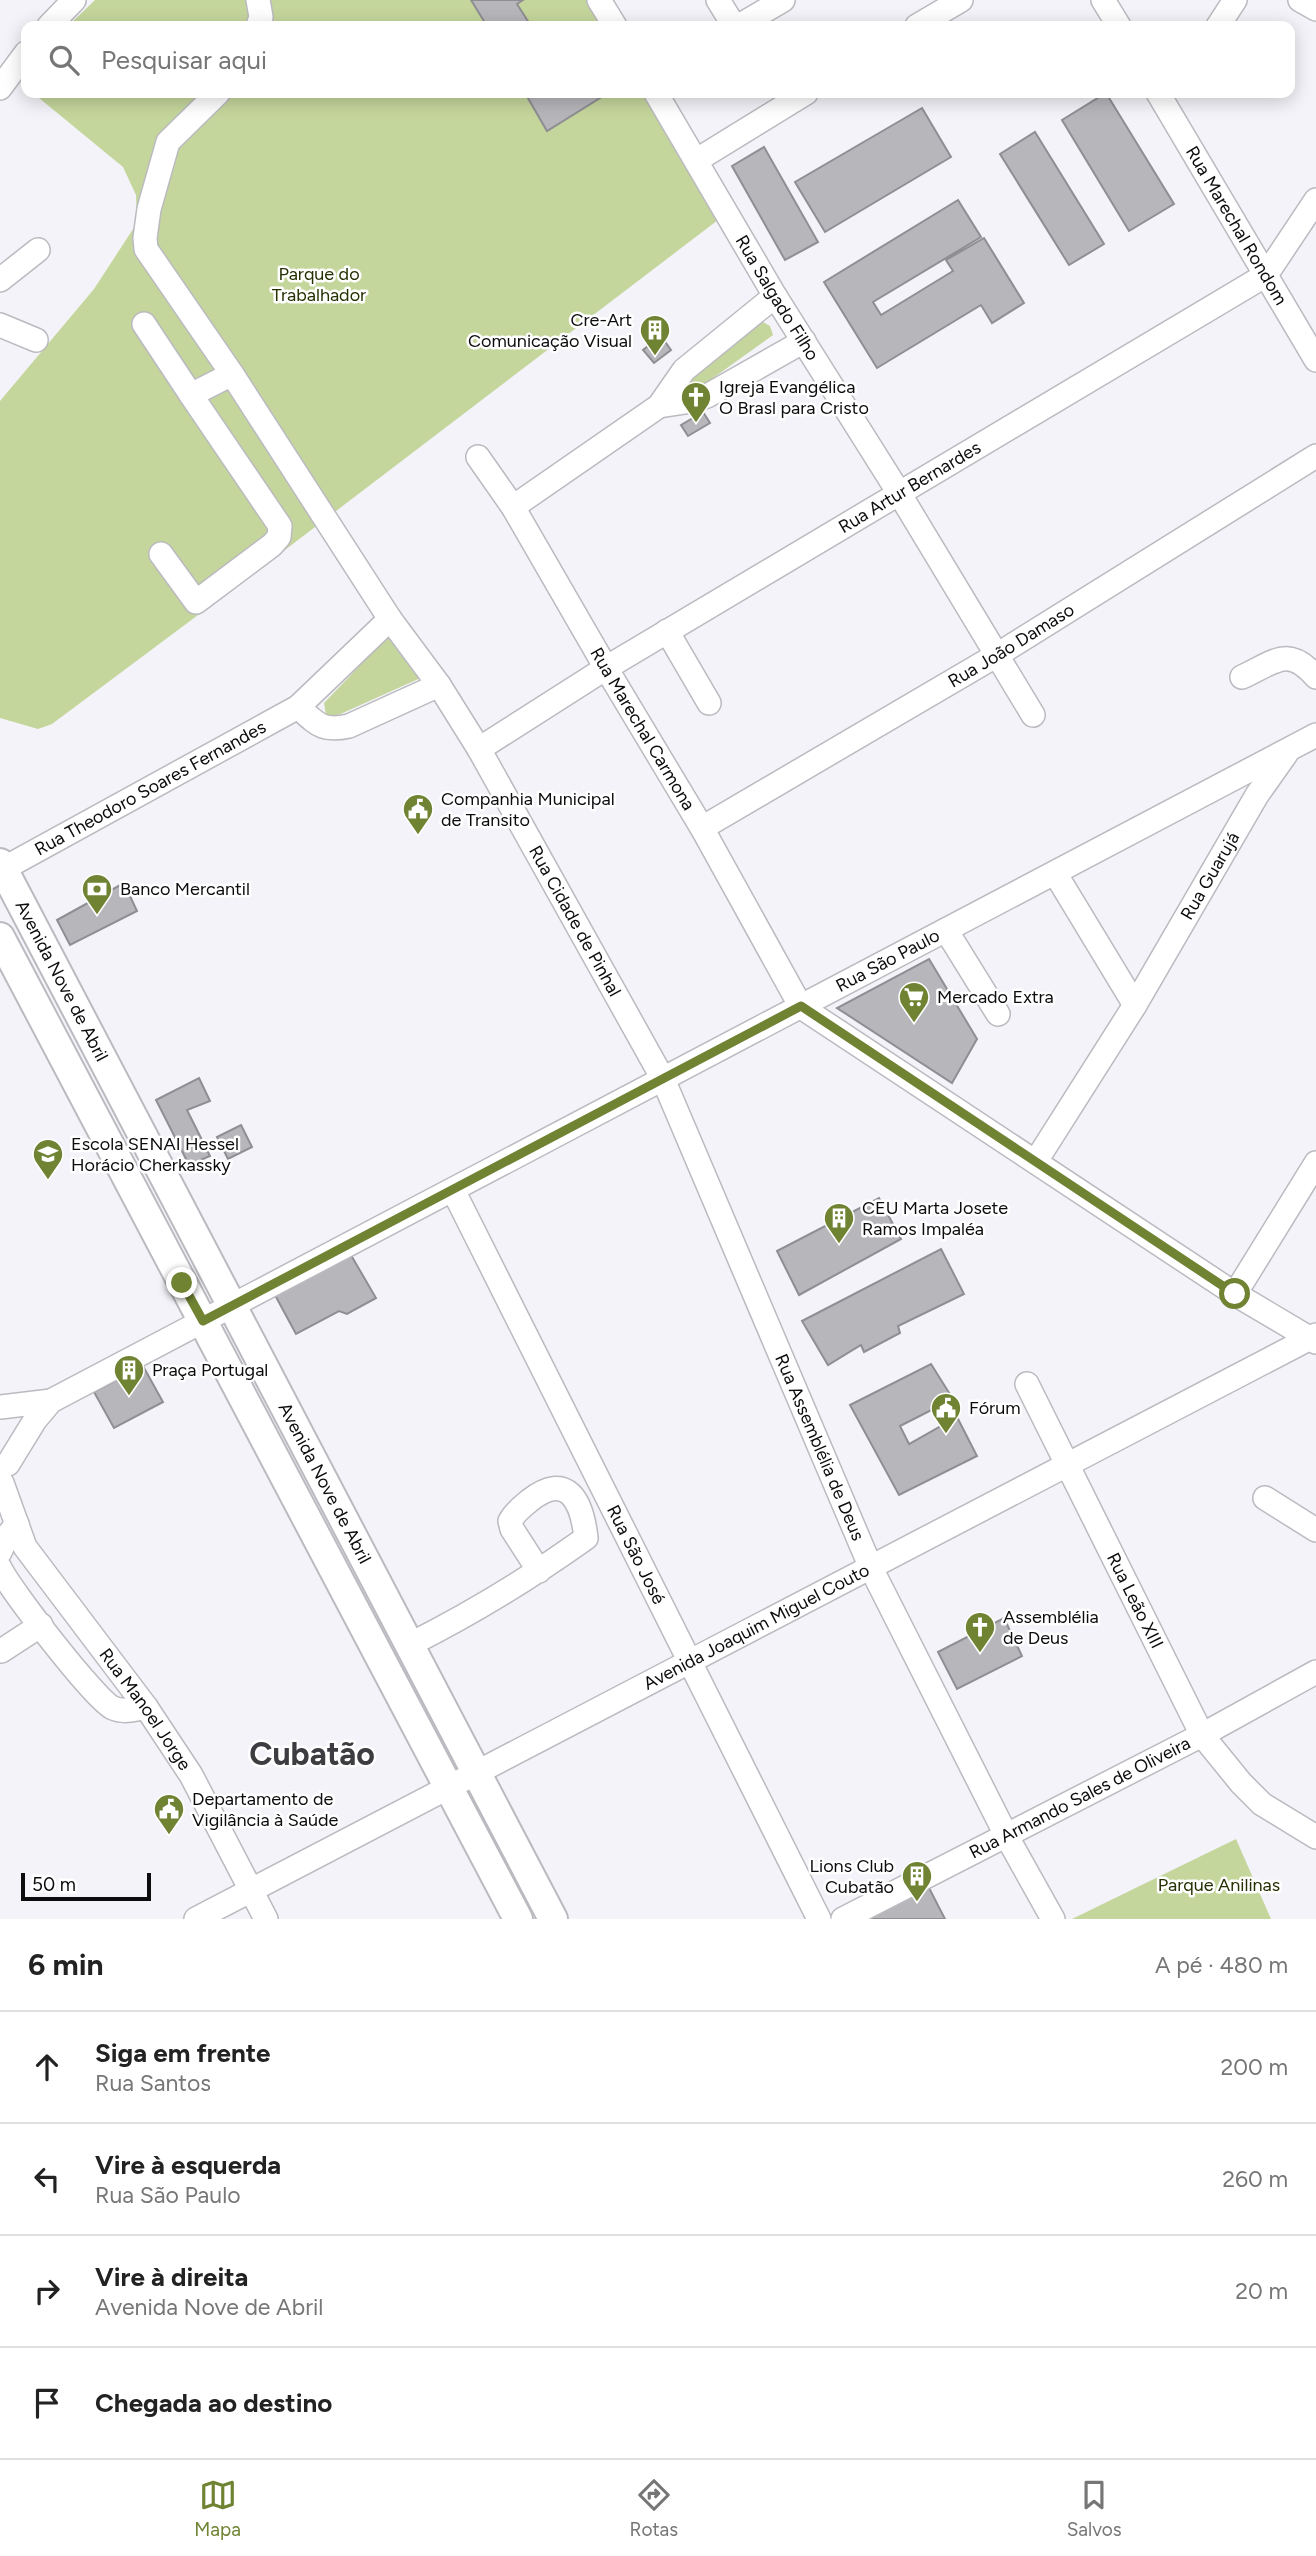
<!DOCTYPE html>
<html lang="pt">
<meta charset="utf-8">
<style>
body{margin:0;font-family:Figtree,sans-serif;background:#f2f2f2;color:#222}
.scale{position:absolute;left:21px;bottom:18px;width:130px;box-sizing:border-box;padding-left:7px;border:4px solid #0c0b0d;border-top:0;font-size:19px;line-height:24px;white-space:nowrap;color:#0c0b0d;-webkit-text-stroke:5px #fff;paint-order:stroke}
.stop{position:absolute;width:21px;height:21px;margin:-16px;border:5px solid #6f8333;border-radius:50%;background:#fff}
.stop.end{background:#6f8333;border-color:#fff;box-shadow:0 2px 7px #0008}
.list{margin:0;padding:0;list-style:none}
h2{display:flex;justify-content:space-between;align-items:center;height:91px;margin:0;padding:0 28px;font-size:30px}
h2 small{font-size:23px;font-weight:400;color:#767676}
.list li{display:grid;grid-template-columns:46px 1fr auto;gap:21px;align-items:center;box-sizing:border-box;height:112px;padding:0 28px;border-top:2px solid #e0e0e0}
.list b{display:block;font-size:26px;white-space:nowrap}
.list p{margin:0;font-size:23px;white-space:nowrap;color:#767676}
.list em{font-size:23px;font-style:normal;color:#767676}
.icon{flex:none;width:38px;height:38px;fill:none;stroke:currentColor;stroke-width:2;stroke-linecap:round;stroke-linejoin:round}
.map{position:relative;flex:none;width:1316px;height:1919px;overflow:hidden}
.search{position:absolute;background:#fff;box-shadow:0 4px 18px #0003;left:21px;right:21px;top:21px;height:77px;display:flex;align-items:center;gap:18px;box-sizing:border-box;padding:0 24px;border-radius:14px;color:#767676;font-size:26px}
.sheet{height:539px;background:#fff}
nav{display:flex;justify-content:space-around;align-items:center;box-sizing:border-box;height:98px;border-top:2px solid #e0e0e0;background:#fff;font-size:19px;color:#767676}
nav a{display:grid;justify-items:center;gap:4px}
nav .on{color:#6f8333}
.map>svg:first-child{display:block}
</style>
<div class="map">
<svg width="1316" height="1919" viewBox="0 0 1316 1919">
<rect width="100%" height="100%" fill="#f3f3f9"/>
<g fill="#c5d69c">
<polygon points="95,0 586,0 602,26 68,26"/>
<polygon points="33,93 642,93 718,220 277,556 52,724 38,729 0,718 0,401 94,289 137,223 136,195 123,167"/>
<polygon points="761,321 770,326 773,335 688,396 680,386"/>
<polygon points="392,632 425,676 336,716 326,715 324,703"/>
<polygon points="1236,1839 1271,1919 1072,1919"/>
</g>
<g fill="#b6b6bb" stroke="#8e8e93" stroke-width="2">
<polygon points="471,0 523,0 517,4 531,26 487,26"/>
<polygon points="525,93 608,93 547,131"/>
<polygon points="1106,93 1174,204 1129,231 1062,120"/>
<polygon points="922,108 951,157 825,232 795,182"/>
<polygon points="1035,132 1104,244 1069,265 1000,154"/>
<polygon points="764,147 818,242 785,260 732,166"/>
<polygon points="958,200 981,237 873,302 881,315 953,271 946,260 984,238 1024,303 992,323 981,305 877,368 824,282"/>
<polygon points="661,336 671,350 654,363 643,350"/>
<polygon points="703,412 710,423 688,436 681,425"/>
<polygon points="124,883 137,911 70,945 57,920"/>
<polygon points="929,959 977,1039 952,1083 837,1008"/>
<polygon points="199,1078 210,1101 187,1110 210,1156 189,1165 156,1100"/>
<polygon points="241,1125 252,1147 228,1159 217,1137"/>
<polygon points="879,1198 901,1239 799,1295 777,1251"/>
<polygon points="941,1249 964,1294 898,1326 900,1333 864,1352 861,1345 828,1365 802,1321"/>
<polygon points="348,1250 376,1298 347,1314 339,1311 296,1334 275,1295"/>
<polygon points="931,1364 953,1399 900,1426 909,1444 957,1417 977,1456 899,1495 850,1405"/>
<polygon points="143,1366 163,1402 114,1428 94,1392"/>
<polygon points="1004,1618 1022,1656 957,1689 938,1652"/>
<polygon points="928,1886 945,1919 865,1919"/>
</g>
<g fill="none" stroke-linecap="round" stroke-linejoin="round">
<g stroke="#babac0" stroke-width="26">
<g id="minor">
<polyline points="258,0 261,17 258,26"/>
<polyline points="599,0 615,26"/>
<polyline points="718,0 734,26"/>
<polyline points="1103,0 1119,26"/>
<polyline points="1300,0 1316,9"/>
<polyline points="49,26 74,0"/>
<polyline points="739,26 783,0"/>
<polyline points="917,26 961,0"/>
<polyline points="1218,26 1235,0"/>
<polyline points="0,88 26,53"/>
<path id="s1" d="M218,93L168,142L149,209L145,238L146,249L232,374L390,619L439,685L479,749L663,1079L871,1568L1006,1835L1053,1919"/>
<path id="s2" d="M656,93L775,296L899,493L1033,715"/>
<path id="s3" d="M1158,93L1316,360"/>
<polyline points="697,160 806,93"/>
<polyline points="0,280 38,250"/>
<polyline points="144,324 191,395 232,374"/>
<polyline points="0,325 36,340"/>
<polyline points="659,406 692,401 707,396 804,341"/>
<path id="s4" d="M478,457L513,507L606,668L702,828L801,1007L1235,1294L1316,1342"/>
<polyline points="513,507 659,406 684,370 775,296"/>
<polyline points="161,554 196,602 272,545 279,537 280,526 191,395"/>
<polyline points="667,631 709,703"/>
<path d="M1242,677C1275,662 1288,645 1316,677"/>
<path d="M298,707C317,724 322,732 349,726L439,685"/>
<path id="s5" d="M479,749L606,668L1266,275L1316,200"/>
<path id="s6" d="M702,828L997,655L1316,456"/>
<path id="s7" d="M3,869L298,707L390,619"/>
<polyline points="1055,873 1135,1005"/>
<polyline points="946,930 998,1014"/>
<path id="s8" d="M1036,1161L1135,1005L1257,795L1286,754"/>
<path id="s9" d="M453,1190L819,1919"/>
<polyline points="1235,1294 1316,1163"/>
<path id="s10" d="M1027,1384L1202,1735L1241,1783L1262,1804L1316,1837"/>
<polyline points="0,1407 51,1401"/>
<path id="s11" d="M8,1464L35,1420L51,1401L1316,735"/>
<path id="s12" d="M2,1483L25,1547L146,1707L191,1775L266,1919"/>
<polyline points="1265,1498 1316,1530"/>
<polyline points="0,1552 8,1535 17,1524"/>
<path d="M0,1568C9,1588 96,1701 113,1708C124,1713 136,1709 146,1707"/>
<path d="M409,1645C471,1614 530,1578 586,1538C582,1502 568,1470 529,1501C522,1507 515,1512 510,1521L512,1529L539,1571"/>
<polyline points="1,1651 41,1625"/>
<path id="s13" d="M196,1919L1316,1335"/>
<path id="s14" d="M843,1919L1202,1735L1316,1672"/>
</g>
</g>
<g stroke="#babac0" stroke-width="32">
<g id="major">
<path id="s15" d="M0,863L553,1919"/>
<polyline points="0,937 518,1919"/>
</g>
</g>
<use href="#minor" stroke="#fff" stroke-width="23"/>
<use href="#major" stroke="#fff" stroke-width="28"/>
</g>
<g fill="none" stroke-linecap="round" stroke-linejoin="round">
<polyline stroke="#6f8333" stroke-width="9" points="182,1283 203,1321 801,1006 1235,1294"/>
</g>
<defs>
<g id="building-pin" transform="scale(1.575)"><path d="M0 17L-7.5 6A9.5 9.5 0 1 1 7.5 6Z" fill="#6f8333" stroke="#fff"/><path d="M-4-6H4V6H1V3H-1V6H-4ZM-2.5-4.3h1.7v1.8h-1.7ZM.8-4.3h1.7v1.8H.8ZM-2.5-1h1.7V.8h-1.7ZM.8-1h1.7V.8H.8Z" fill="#fff"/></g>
<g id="church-pin" transform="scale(1.575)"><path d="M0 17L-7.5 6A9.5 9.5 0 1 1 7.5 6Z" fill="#6f8333" stroke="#fff"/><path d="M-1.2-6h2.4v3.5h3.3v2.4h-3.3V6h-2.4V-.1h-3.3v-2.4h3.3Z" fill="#fff"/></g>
<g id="civic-pin" transform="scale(1.575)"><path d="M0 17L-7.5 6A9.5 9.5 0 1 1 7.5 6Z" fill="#6f8333" stroke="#fff"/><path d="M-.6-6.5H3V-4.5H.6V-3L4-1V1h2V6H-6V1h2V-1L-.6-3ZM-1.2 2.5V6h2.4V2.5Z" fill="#fff"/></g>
<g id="bank-pin" transform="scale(1.575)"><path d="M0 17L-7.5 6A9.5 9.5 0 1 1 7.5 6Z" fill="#6f8333" stroke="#fff"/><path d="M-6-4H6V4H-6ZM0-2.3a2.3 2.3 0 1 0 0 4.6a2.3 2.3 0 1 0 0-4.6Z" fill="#fff"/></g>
<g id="supermarket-pin" transform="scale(1.575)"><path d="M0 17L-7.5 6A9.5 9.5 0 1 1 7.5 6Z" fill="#6f8333" stroke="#fff"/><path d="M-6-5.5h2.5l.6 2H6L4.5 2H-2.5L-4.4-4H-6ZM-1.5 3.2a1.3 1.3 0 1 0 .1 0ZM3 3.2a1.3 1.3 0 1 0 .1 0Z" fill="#fff"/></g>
<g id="university-pin" transform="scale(1.575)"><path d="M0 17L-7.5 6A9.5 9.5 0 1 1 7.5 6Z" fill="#6f8333" stroke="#fff"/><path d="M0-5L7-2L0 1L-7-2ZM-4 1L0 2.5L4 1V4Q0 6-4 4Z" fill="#fff"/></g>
</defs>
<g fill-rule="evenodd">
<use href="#building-pin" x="655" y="330"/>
<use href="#church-pin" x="696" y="397"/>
<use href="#civic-pin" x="418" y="809"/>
<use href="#bank-pin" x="97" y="889"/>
<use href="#supermarket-pin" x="914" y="997"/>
<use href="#university-pin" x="48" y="1154"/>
<use href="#building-pin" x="839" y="1218"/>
<use href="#building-pin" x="129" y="1370"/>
<use href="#civic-pin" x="946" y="1408"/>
<use href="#church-pin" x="980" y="1627"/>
<use href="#civic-pin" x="169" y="1809"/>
<use href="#building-pin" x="917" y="1876"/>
</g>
<g text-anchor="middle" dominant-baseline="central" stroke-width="5" stroke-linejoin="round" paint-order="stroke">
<g font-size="18" fill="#0c0b0d" stroke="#fff">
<text stroke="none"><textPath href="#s3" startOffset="154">Rua Marechal Rondom</textPath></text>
<text stroke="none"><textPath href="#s2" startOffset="238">Rua Salgado Filho</textPath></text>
<text stroke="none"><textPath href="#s5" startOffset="504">Rua Artur Bernardes</textPath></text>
<text stroke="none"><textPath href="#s6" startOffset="359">Rua João Damaso</textPath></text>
<text stroke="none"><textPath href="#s4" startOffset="318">Rua Marechal Carmona</textPath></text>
<text stroke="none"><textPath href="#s7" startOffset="168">Rua Theodoro Soares Fernandes</textPath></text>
<text stroke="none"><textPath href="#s8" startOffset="334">Rua Guarujá</textPath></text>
<text stroke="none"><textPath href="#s1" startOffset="978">Rua Cidade de Pinhal</textPath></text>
<text stroke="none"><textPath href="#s11" startOffset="1022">Rua São Paulo</textPath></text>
<text stroke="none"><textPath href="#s15" startOffset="133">Avenida Nove de Abril</textPath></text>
<text stroke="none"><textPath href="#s1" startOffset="1559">Rua Assemblélia de Deus</textPath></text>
<text stroke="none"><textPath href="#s15" startOffset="700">Avenida Nove de Abril</textPath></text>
<text stroke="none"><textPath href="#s9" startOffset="408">Rua São José</textPath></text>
<text stroke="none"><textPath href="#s10" startOffset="242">Rua Leão XIII</textPath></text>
<text stroke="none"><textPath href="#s13" startOffset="632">Avenida Joaquim Miguel Couto</textPath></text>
<text stroke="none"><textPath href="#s12" startOffset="270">Rua Manoel Jorge</textPath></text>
<text stroke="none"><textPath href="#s14" startOffset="266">Rua Armando Sales de Oliveira</textPath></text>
</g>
<g font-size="18" fill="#252f00" stroke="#fff">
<text x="319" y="274">Parque do<tspan x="319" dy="21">Trabalhador</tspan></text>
<text x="1219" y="1885">Parque Anilinas</text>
</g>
<g font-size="18" fill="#0c0b0d" stroke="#fff" text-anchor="start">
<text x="632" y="320" text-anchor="end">Cre-Art<tspan x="632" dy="21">Comunicação Visual</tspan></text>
<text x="719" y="387">Igreja Evangélica<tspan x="719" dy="21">O Brasl para Cristo</tspan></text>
<text x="441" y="799">Companhia Municipal<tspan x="441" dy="21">de Transito</tspan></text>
<text x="120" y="889">Banco Mercantil</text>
<text x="937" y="997">Mercado Extra</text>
<text x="71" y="1144">Escola SENAI Hessel<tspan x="71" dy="21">Horácio Cherkassky</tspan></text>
<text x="862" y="1208">CEU Marta Josete<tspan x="862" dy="21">Ramos Impaléa</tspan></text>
<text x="152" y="1370">Praça Portugal</text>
<text x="969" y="1408">Fórum</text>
<text x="1003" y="1617">Assemblélia<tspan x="1003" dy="21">de Deus</tspan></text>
<text x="192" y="1799">Departamento de<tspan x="192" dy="21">Vigilância à Saúde</tspan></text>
<text x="894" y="1866" text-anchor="end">Lions Club<tspan x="894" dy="21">Cubatão</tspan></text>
</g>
<g font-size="32" font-weight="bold" fill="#3c3c41" stroke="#fff">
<text x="312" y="1754">Cubatão</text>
</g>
</g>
</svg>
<div class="scale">50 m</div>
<div class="stop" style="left:1235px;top:1294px"></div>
<div class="stop end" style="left:182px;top:1283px"></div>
<div class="search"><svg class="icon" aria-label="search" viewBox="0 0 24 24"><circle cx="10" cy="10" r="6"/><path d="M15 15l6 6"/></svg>Pesquisar aqui</div>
</div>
<section class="sheet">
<h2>6 min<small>A pé · 480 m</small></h2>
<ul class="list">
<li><svg class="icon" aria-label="ahead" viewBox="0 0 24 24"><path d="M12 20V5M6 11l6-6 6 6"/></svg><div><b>Siga em frente</b><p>Rua Santos</p></div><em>200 m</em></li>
<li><svg class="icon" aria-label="left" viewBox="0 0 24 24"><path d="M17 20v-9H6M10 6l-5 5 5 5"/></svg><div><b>Vire à esquerda</b><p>Rua São Paulo</p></div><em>260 m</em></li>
<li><svg class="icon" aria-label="right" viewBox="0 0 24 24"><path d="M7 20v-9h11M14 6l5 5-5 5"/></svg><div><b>Vire à direita</b><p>Avenida Nove de Abril</p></div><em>20 m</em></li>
<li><svg class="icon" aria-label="arrive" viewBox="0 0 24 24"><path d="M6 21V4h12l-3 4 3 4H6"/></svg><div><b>Chegada ao destino</b></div></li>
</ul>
</section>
<nav>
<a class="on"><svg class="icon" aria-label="map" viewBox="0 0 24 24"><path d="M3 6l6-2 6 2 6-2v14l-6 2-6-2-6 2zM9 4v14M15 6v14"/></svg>Mapa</a>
<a><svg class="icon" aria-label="directions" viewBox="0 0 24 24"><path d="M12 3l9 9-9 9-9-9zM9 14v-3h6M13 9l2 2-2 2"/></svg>Rotas</a>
<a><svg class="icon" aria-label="saved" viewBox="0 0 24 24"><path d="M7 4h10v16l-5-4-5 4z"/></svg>Salvos</a>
</nav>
